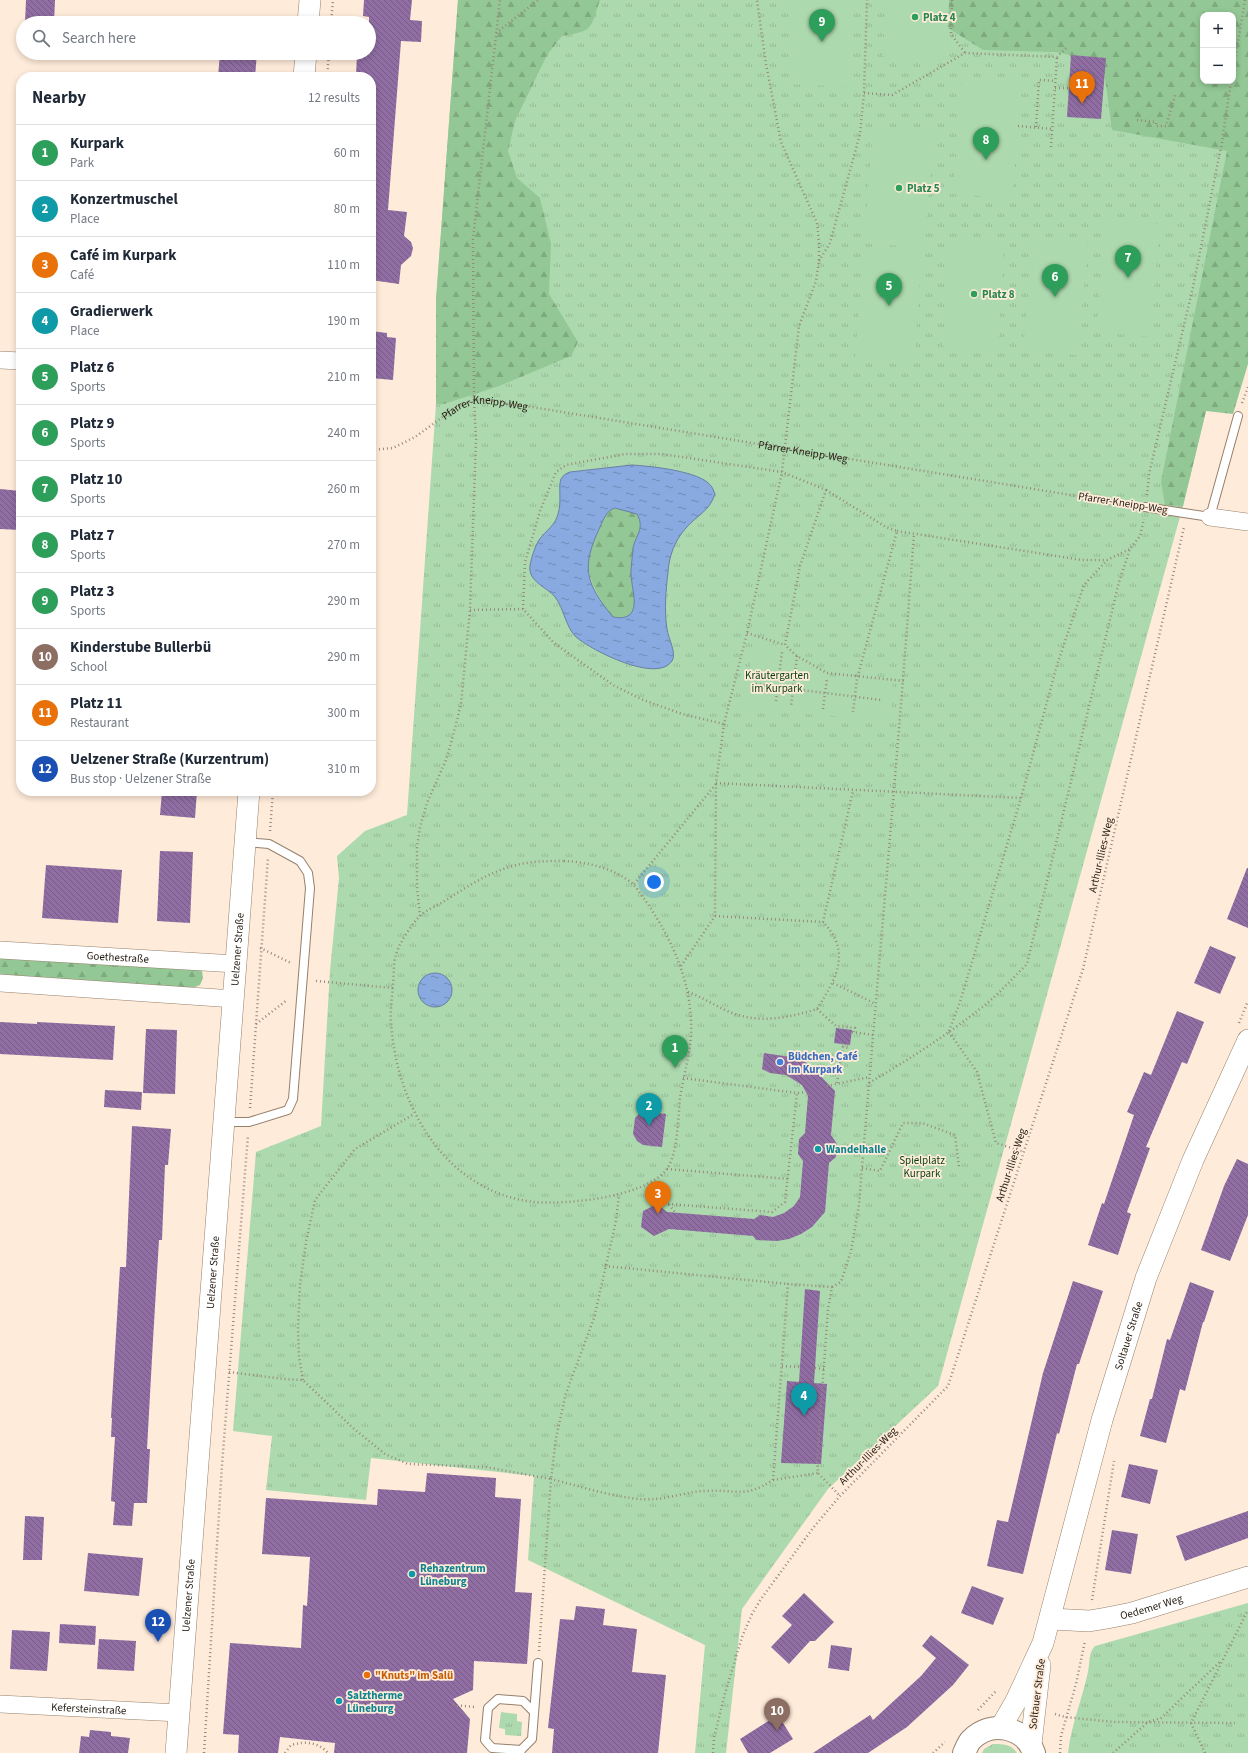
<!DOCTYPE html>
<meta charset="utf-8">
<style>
body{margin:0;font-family:"Source Sans 3",sans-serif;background:#f6f6f7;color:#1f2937}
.controls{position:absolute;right:12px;top:12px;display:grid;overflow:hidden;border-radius:8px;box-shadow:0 2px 6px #0003}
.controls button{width:36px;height:36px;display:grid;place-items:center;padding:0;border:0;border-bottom:1px solid #e0e1e3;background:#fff;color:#1f2937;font:20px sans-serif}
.you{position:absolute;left:654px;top:882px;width:14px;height:14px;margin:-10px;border:3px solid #fff;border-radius:50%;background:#1a73e8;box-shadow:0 0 0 6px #1a73e833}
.badge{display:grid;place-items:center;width:26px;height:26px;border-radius:50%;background:#1a73e8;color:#fff;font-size:13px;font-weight:700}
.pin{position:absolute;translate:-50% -33px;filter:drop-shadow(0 1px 2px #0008)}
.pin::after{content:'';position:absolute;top:21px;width:14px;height:12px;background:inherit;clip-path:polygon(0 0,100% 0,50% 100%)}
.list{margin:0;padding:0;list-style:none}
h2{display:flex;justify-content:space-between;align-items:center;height:52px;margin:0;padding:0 16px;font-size:17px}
h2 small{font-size:13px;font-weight:400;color:#747a83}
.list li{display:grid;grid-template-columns:26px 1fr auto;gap:12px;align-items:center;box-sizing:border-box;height:56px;padding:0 16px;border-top:1px solid #e0e1e3}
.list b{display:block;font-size:15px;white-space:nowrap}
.list p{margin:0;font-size:13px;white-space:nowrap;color:#747a83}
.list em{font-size:13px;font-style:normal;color:#747a83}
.icon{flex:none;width:22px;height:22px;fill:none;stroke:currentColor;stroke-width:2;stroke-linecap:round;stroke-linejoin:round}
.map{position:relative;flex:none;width:1248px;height:1753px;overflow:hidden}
.search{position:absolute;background:#fff;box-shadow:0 2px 6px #0003;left:16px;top:16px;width:360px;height:44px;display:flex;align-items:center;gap:10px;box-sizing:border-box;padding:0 14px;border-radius:22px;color:#747a83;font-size:15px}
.panel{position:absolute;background:#fff;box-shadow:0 2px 6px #0003;left:16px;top:72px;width:360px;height:724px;border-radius:16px}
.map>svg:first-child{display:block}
</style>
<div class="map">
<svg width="1248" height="1753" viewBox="0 0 1248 1753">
<defs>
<pattern id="grass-tufts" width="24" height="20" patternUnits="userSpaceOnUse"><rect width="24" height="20" fill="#add9ae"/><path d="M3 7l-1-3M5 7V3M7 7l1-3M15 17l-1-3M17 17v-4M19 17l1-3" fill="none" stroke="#95ba95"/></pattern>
<pattern id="forest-firs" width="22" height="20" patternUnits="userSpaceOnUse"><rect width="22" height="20" fill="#93c795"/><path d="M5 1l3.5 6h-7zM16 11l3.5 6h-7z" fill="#7faa80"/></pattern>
<pattern id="water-ripples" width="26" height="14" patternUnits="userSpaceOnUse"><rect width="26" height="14" fill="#88aae1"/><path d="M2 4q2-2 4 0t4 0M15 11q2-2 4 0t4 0" fill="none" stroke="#6f8ab5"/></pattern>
<pattern id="building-back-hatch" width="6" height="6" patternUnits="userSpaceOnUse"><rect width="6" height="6" fill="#906ea4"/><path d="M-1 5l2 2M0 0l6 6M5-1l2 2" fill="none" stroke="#755a84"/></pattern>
</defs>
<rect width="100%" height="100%" fill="#feebd9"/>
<g fill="url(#grass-tufts)" fill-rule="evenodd">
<path d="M458,0H1248L1206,411L1183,506L938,1386L828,1489L742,1609L726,1753H695L705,1645L528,1560L534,1476L371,1458L366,1500L266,1490L272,1436L233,1431L256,1152L321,1126L330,971L339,878L337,856L365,831L407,815L436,404V300ZM1203,15H1233V81H1203Z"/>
<path d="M1248,1603V1753H1068C1071,1725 1082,1700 1088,1672C1090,1663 1088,1653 1095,1646Z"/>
<polygon points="501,1712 517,1714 517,1721 522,1722 521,1736 505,1735 505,1729 499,1728"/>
<path d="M993,1744C1004,1744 1011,1744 1017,1753H982L984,1749Z"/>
</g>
<g fill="url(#forest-firs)" fill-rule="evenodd">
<path d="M458,0H600C590,29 594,31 562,36L547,55L515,121L508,151L517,178L540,198L551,244L549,294L578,342L571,356L499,386L444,404H436V300Z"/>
<path d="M949,0H1248V364L1233,414L1206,411L1183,506L1165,505L1161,482L1227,151L1112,130L1103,63L1056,52L983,50L948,28ZM1203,15H1233V81H1203Z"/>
<path d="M620,508L637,514C645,530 636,534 633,549C632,556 631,564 631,571C630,584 638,600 632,611C628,619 620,618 613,617C582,578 579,549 611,509Z"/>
<polygon points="0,955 194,967 202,971 203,978 200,985 192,988 0,976"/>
</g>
<g fill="#add9ae">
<polygon points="794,0 854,0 851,87 790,84"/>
<polygon points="886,0 947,0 944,59 883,56"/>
<polygon points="963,76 1022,81 1012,199 953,194"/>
<polygon points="873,128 934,133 924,248 864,243"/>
<polygon points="1106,219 1160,224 1150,337 1096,332"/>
<polygon points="950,237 1004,242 998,350 943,346"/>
<polygon points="1033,238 1088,243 1078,355 1023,350"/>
<polygon points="864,248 922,252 914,365 855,360"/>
<polygon points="757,641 783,647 796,659 826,676 893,682 890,721 739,708"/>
</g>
<g fill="url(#water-ripples)" stroke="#6a7fa3" fill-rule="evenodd">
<path d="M632,465C649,466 701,471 711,486C713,488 714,492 715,494C709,512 697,515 686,528C675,540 669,556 668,572C666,589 664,611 667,629C668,638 677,653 672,661C657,684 591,650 576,637C565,626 564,608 555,597C547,587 528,582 530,566C531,559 535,546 539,540C546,530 555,526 558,514C562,503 558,486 561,479C563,475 567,473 570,472ZM615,508L637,514C645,529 636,534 633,548C632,555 632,563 631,570C630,583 638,602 632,612C627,619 620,618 613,617C585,583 581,567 600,527C603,520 607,510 615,508Z"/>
<circle cx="435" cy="990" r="17"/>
</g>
<g fill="url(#building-back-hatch)">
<polygon points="26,0 55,0 54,23 25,23"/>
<polygon points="364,0 412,0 410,20 422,21 421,42 401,41 388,210 407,212 404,236 411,242 413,248 411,256 401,265 399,284 371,280 371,77 356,77 357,53 369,53 369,17 363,16"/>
<polygon points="220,53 257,53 255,77 218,77"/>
<polygon points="1071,55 1106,58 1101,119 1067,117"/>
<polygon points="371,331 387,333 387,337 396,338 393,380 371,378"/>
<polygon points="0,489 21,491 21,530 0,529"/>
<polygon points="162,791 197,791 195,818 160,815"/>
<polygon points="160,851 193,852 190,923 157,921"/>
<polygon points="46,865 122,870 118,923 42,918"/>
<polygon points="1247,868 1248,868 1248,928 1227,919"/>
<polygon points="1210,946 1236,957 1220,994 1194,983"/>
<polygon points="1177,1011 1204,1022 1187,1064 1182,1062 1146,1147 1150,1148 1127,1212 1131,1214 1118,1255 1088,1245 1102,1203 1104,1204 1134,1115 1127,1112 1144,1072 1151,1075"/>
<polygon points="0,1022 37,1024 37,1022 115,1026 113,1060 0,1054"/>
<polygon points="836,1028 852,1030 850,1045 834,1043"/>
<polygon points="146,1029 177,1030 175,1094 143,1093"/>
<polygon points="764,1053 797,1058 809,1064 835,1091 831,1135 837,1144 836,1157 829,1163 825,1212 812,1227 801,1234 789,1239 777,1241 756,1240 753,1236 669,1229 654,1236 641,1227 643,1211 657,1204 667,1212 754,1219 760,1215 773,1217 784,1213 794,1206 800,1197 803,1161 798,1154 799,1139 805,1133 808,1096 802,1085 786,1075 770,1073 762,1069"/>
<polygon points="105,1090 142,1092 141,1110 104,1107"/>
<polygon points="648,1112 666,1114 662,1147 643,1145 637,1141 633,1134 635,1118 640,1113"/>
<polygon points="132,1126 171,1129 168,1165 165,1165 162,1240 159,1240 153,1340 147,1449 150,1449 147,1503 134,1503 132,1526 113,1525 115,1502 111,1501 115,1437 111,1437 112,1418 111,1418 120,1267 126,1267"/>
<polygon points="1237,1159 1248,1164 1248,1215 1230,1261 1201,1250 1224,1186"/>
<polygon points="1073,1281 1103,1291 1079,1364 1077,1364 1059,1434 1057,1433 1023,1574 987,1566 997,1520 1008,1522 1043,1373"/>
<polygon points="1190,1282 1214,1291 1204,1322 1203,1322 1185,1391 1180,1389 1166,1443 1140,1436 1150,1399 1152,1399 1167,1339 1170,1340"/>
<polygon points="805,1289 820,1291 814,1383 827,1384 821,1464 781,1463 787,1381 799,1382"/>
<polygon points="1129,1464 1158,1470 1150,1504 1121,1497"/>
<polygon points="427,1473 496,1478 495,1497 521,1499 515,1592 532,1593 527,1664 474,1661 473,1690 453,1699 470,1719 467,1753 334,1753 335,1743 280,1737 278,1753 238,1753 239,1735 223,1734 230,1643 301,1648 303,1605 307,1606 310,1557 262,1554 266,1498 377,1505 378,1489 425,1492"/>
<polygon points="1248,1511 1248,1538 1185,1561 1176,1536"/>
<polygon points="25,1516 44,1517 42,1560 23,1560"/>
<polygon points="1112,1530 1138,1534 1131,1574 1105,1570"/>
<polygon points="88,1553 143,1558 139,1596 84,1591"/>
<polygon points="972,1586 1004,1598 993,1625 961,1613"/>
<polygon points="804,1593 834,1622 815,1641 810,1641 789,1664 771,1647 792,1625 782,1616"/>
<polygon points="576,1606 605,1609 603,1625 637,1629 632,1672 666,1675 658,1753 552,1753 554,1729 548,1728 560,1619 574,1620"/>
<polygon points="60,1624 96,1626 95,1645 59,1643"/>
<polygon points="12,1630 50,1632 47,1671 10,1669"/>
<polygon points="931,1635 969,1665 953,1685 907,1727 868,1753 813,1753 870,1715 873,1720 921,1676 936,1658 922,1646"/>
<polygon points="99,1639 136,1641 134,1671 97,1669"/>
<polygon points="831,1645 852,1648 849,1671 828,1668"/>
<polygon points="778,1715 793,1739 770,1753 748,1753 740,1739"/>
<polygon points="90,1730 111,1732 111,1736 130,1738 128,1753 79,1753 81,1736 89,1737"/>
</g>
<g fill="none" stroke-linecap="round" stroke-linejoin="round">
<g stroke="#96806c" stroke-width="10">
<g id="service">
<polyline points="1145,507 1210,517 1238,416"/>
<polyline points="225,1122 249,1122 288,1110 293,1099 310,888 308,873 300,861 269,844 246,842"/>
<polyline points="521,1750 492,1748 485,1740 488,1708 498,1699 523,1701 534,1712"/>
<polyline points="520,1753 521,1750 532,1739 538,1663"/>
</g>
</g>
<g stroke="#96806c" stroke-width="18">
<g id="minor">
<polyline points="0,360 21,361"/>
<polyline points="1210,517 1248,522"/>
<path id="s2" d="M0,950L236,964"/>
<polyline points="0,983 234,999"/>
<path id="s3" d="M0,1704L179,1713"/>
</g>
</g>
<g stroke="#96806c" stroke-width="22">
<g id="tertiary">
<polyline points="308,23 310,0"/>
<polyline points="304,77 306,53"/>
<path id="s4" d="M1051,1619L1089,1621L1107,1618L1132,1613L1248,1577"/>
<path id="s5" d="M1001,1727L1016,1701L1043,1643L1102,1420L1146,1278L1193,1160L1248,1040"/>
<polyline points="1031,1744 1040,1665"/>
<path id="s6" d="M176,1753L249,791"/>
</g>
</g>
<g stroke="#96806c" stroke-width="24">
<path id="secondary" d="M964,1753C966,1749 968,1743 971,1740C991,1719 1025,1727 1034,1753"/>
</g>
<g stroke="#97897c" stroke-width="2.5" stroke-dasharray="1 3" stroke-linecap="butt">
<polyline points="952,0 951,34 965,53"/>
<polyline points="331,23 333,0"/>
<polyline points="496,33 538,0"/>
<polyline points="1233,72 1245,0"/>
<polyline points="327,77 329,53"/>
<polyline points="1055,88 1069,88"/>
<polyline points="864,93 892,95 965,53 1057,57 1066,48"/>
<polyline points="1137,120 1156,122 1156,126 1166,126 1176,93"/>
<polyline points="1018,126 1052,129"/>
<polyline points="1036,127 1039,80 1055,81"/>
<polyline points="1051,147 1057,57"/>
<polyline points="819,261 830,243 860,134 864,93 867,0"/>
<polyline points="1242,403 1248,387"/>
<path id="s1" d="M371,450L393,448L415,437L458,406L474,400H489L1132,505"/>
<polyline points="826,490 886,527 897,531 857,679 853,712"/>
<polyline points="1147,495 1149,474 1193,287 1222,142 1231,81"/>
<polyline points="897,531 1082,560 1107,560 1130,549"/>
<polyline points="523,609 525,562 540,511 556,472 566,465 625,454 662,454 782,472 826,490 800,566 785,645 797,656 827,673 904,681"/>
<polyline points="470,610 523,609 554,643 613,685 641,699 682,714 724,724"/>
<polyline points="747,633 785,645"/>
<polyline points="797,656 793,689 882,700"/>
<polyline points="756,684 793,689 791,706"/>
<polyline points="776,701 782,652"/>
<polyline points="823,709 827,679"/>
<polyline points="716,783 1021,798"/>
<polyline points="270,831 273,791"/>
<path d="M564,861C587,862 614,868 633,884C637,888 641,895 645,900C670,936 689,976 691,1020C693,1046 684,1072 680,1098C678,1117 678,1153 667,1169C646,1197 567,1205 534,1202C445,1192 396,1105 391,1022C390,1010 392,998 393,986C394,976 393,964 396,955C398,945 413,922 421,915C427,910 436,906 443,902C465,888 487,873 513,866C529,861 547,861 564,861Z"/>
<polyline points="634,884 716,784"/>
<polyline points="420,916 417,887 417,848 420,827 427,803 446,760 453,736 461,704 470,610 476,439 474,400 473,239 500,0"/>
<polyline points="715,916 823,922 853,791"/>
<polyline points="260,948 291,963"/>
<polyline points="681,966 715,916 716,783 724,724 747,633 782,472 799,326 816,281 819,261 819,243 817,223 781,142 766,64 757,0"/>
<polyline points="316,981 393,988"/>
<polyline points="833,983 876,1004"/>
<path d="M688,992C705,998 721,1010 738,1015C765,1023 791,1017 817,1009C836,979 852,952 823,922"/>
<polyline points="817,1009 836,1026 855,1028 854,1032"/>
<polyline points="1239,1023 1248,1001"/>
<polyline points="256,1024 287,1000"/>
<polyline points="949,1031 961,999 1021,798 1057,665 1084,585 1107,560"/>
<polyline points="852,1032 873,1035"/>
<polyline points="949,1032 977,1072 996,1143 1024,1152"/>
<polyline points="683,1078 797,1093 806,1092"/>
<polyline points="837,1083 843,1047 849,1048"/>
<path d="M869,1083C911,1058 954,1031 992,999C1004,988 1015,976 1027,964L1119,582L1130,549L1140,536L1144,519"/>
<polyline points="827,1086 869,1077"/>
<polyline points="250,1108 268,858"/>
<polyline points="862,1168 880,1171 903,1123 922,1123 955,1135 959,1167"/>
<polyline points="667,1169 789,1179"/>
<polyline points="651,1183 675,1212"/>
<polyline points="668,1204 772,1212 785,1202 797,1093"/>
<polyline points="605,1266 788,1284"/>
<path d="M832,1287L841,1282L851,1251L859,1205C877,981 898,758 914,533"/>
<polyline points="782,1366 800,1367"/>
<polyline points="815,1368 825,1369"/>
<polyline points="229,1372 284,1379 303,1380 353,1428 385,1454 408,1464 485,1467 551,1479 556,1438 566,1393 594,1318 616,1221 619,1195"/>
<polyline points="303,1380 299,1357 298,1329 300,1285 306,1242 315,1200 355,1149 414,1114"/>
<polyline points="773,1480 818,1473"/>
<polyline points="1092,1600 1114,1461"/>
<path d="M539,1651L551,1479C579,1486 628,1502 655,1499C672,1498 689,1491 706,1491C737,1489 743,1499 773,1480L788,1284L832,1287L828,1309L817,1462L818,1473L840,1496"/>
<polyline points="453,1705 475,1707"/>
<polyline points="978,1710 997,1690"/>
<polyline points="1055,1714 1065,1717 1114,1722 1235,1723"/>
<polyline points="204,1753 222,1465 248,1135"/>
<path d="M285,1753L291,1745C306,1741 318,1742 328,1753"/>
<polyline points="713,1753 714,1738 724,1697 742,1637 752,1614 761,1599 813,1528 840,1496 948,1386 1083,969 1184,527"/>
<polyline points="933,1753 945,1742"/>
<polyline points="1060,1753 1061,1736 1076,1684 1085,1641"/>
<polyline points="1113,1753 1148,1722 1161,1718 1221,1661"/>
<polyline points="1205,1753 1191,1723 1248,1610"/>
</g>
<use href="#service" stroke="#fff" stroke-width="8"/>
<use href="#minor" stroke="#fff" stroke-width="17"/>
<use href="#tertiary" stroke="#fff" stroke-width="21"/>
<use href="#secondary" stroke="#fff" stroke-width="22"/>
</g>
<g fill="#2e9e5b" stroke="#feebd9" stroke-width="1.5">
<circle cx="915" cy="17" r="4"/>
<circle cx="899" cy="188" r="4"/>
<circle cx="974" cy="294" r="4"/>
</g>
<circle fill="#3f7fe0" stroke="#feebd9" stroke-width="1.5" cx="780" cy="1062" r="4"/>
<g fill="#0f9aa8" stroke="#feebd9" stroke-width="1.5">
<circle cx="818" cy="1149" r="4"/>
<circle cx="412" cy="1574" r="4"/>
<circle cx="339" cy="1701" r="4"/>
</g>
<circle fill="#e8710a" stroke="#feebd9" stroke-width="1.5" cx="367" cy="1675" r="4"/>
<g text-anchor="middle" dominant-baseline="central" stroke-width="3.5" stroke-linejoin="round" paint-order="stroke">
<g font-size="11" font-weight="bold" fill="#27864d" stroke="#feebd9" text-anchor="start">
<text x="923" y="17">Platz 4</text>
<text x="907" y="188">Platz 5</text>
<text x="982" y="294">Platz 8</text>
</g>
<g font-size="11" fill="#241c13" stroke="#feebd9">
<text stroke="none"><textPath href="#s1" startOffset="126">Pfarrer-Kneipp-Weg</textPath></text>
<text stroke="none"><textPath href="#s1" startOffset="450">Pfarrer-Kneipp-Weg</textPath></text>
<text transform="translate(1123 503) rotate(9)">Pfarrer-Kneipp-Weg</text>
<text transform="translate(1101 855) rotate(-77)">Arthur-Illies-Weg</text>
<text stroke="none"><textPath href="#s6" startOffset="806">Uelzener Straße</textPath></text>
<text stroke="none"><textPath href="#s2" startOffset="118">Goethestraße</textPath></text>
<text transform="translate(1011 1165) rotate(-72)">Arthur-Illies-Weg</text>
<text stroke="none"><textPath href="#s6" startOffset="482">Uelzener Straße</textPath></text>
<text stroke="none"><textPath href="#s5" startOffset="413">Soltauer Straße</textPath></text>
<text transform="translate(868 1456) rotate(-45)">Arthur-Illies-Weg</text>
<text stroke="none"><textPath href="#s6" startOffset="158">Uelzener Straße</textPath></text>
<text stroke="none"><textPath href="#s4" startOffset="102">Oedemer Weg</textPath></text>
<text transform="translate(1037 1694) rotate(-83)">Soltauer Straße</text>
<text stroke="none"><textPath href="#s3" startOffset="89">Kefersteinstraße</textPath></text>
</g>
<g font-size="11" fill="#023e0e" stroke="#feebd9">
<text x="777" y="675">Kräutergarten<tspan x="777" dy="13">im Kurpark</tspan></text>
<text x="922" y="1160">Spielplatz<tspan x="922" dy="13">Kurpark</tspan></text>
</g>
<g font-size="11" font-weight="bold" fill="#366cbe" stroke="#feebd9" text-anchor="start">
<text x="788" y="1056">Büdchen, Café<tspan x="788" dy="13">im Kurpark</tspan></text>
</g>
<g font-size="11" font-weight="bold" fill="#0d838f" stroke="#feebd9" text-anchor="start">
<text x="826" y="1149">Wandelhalle</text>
<text x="420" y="1568">Rehazentrum<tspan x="420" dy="13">Lüneburg</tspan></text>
<text x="347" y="1695">Salztherme<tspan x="347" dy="13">Lüneburg</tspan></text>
</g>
<g font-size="11" font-weight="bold" fill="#c56008" stroke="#feebd9" text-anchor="start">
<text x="375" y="1675">"Knuts" im Salü</text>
</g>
</g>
</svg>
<div class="controls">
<button>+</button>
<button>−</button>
</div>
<div class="you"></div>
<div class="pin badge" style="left:675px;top:1068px;background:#2e9e5b">1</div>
<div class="pin badge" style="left:649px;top:1126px;background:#0f9aa8">2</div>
<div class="pin badge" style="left:658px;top:1214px;background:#e8710a">3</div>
<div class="pin badge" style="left:804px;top:1416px;background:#0f9aa8">4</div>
<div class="pin badge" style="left:889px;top:306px;background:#2e9e5b">5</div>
<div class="pin badge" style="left:1055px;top:297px;background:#2e9e5b">6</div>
<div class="pin badge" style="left:1128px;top:278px;background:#2e9e5b">7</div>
<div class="pin badge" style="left:986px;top:160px;background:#2e9e5b">8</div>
<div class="pin badge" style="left:822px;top:42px;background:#2e9e5b">9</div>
<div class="pin badge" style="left:777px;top:1731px;background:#8d6e63">10</div>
<div class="pin badge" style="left:1082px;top:104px;background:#e8710a">11</div>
<div class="pin badge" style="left:158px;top:1642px;background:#1a4fb4">12</div>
<div class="search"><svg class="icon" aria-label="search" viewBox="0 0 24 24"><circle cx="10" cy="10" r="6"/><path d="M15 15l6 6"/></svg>Search here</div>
<section class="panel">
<h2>Nearby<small>12 results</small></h2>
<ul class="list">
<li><span class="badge" style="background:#2e9e5b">1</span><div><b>Kurpark</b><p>Park</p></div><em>60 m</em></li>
<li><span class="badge" style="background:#0f9aa8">2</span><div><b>Konzertmuschel</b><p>Place</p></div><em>80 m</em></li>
<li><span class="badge" style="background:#e8710a">3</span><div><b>Café im Kurpark</b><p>Café</p></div><em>110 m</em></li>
<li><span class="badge" style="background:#0f9aa8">4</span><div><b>Gradierwerk</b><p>Place</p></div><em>190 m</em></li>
<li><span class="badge" style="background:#2e9e5b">5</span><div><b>Platz 6</b><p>Sports</p></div><em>210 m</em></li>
<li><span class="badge" style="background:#2e9e5b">6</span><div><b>Platz 9</b><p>Sports</p></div><em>240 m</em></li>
<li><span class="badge" style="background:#2e9e5b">7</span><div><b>Platz 10</b><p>Sports</p></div><em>260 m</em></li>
<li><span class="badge" style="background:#2e9e5b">8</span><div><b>Platz 7</b><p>Sports</p></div><em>270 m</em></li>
<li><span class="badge" style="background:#2e9e5b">9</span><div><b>Platz 3</b><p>Sports</p></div><em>290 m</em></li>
<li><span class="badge" style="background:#8d6e63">10</span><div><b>Kinderstube Bullerbü</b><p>School</p></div><em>290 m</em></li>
<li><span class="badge" style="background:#e8710a">11</span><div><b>Platz 11</b><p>Restaurant</p></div><em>300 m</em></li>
<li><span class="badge" style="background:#1a4fb4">12</span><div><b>Uelzener Straße (Kurzentrum)</b><p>Bus stop · Uelzener Straße</p></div><em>310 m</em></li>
</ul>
</section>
</div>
